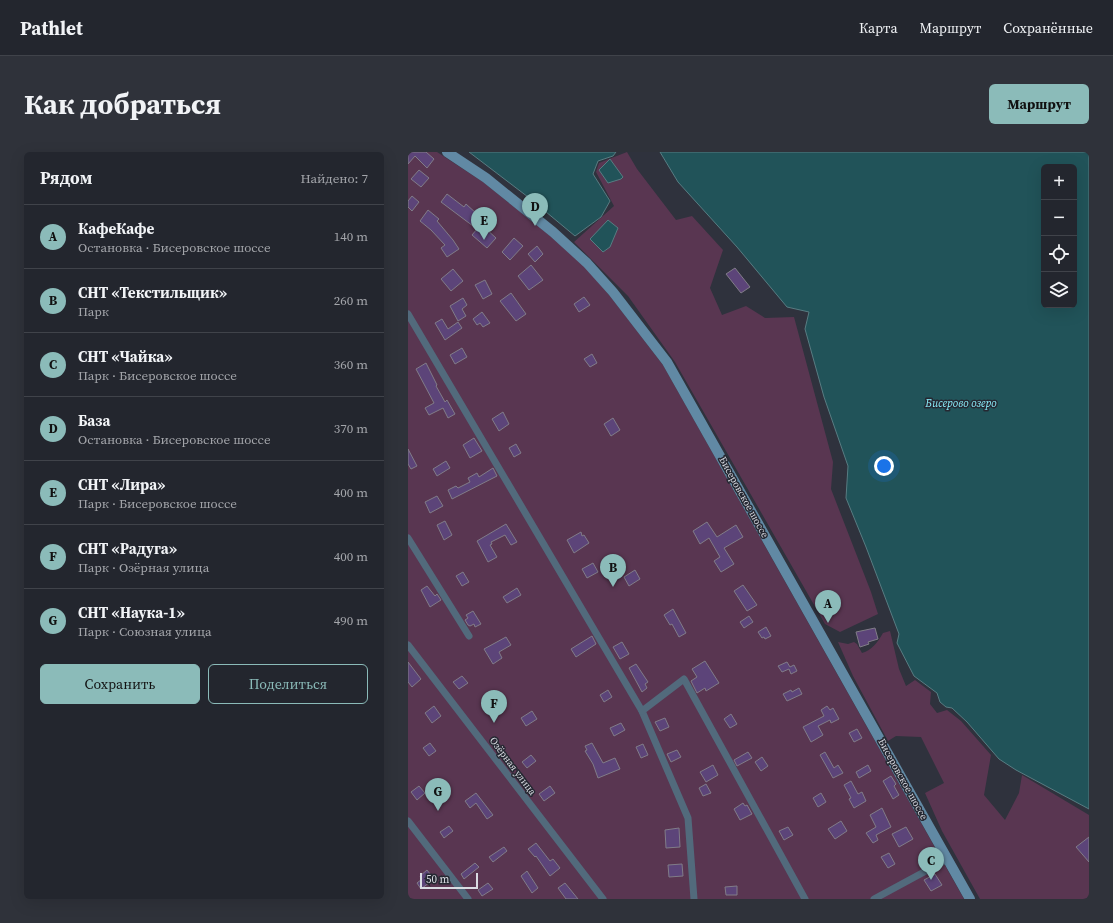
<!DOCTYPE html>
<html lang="ru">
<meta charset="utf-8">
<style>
body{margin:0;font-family:"Source Serif 4",serif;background:#2f323a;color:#f1f3f6}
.controls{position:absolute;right:12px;top:12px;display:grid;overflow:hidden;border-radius:6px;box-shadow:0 4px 16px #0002}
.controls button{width:36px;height:36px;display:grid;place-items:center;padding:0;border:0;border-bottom:1px solid #40434a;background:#23262e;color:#f1f3f6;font:20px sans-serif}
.scale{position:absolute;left:12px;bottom:10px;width:58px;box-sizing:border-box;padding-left:4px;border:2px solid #d9dbe2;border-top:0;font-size:11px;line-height:14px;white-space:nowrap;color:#d9dbe2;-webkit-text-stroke:3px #252832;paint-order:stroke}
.you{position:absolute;left:476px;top:314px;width:14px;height:14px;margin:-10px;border:3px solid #fff;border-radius:50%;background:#1a73e8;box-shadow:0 0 0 6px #1a73e833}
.badge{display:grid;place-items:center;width:26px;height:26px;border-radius:50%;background:#8bbbb9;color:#111;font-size:13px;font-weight:700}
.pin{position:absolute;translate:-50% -33px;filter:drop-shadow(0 1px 2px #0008)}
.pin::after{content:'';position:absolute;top:21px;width:14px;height:12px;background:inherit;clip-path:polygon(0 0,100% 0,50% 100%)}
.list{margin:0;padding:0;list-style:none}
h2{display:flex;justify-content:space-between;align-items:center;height:52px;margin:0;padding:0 16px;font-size:17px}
h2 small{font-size:13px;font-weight:400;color:#a3a5aa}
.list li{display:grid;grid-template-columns:26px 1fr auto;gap:12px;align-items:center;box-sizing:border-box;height:64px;padding:0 16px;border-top:1px solid #40434a}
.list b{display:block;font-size:15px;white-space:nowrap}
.list p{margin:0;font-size:13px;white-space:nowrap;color:#a3a5aa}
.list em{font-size:13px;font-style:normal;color:#a3a5aa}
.actions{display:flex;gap:8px;padding:12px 16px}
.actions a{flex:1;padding:9px 0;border:1px solid #8bbbb9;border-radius:6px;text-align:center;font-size:14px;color:#8bbbb9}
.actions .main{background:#8bbbb9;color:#111}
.icon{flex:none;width:22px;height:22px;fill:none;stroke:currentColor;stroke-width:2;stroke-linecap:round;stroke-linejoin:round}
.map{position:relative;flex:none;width:681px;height:747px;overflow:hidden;border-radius:6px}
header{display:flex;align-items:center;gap:24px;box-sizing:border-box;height:56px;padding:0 20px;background:#23262e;border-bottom:1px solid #40434a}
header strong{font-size:19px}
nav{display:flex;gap:22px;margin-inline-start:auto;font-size:14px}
.intro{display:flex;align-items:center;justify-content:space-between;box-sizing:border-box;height:96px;padding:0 24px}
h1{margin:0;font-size:28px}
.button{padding:10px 18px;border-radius:6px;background:#8bbbb9;color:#111;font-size:14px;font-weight:700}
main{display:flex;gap:24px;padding:0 24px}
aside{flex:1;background:#23262e;border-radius:6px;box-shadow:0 4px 16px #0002}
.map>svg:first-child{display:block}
</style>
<header>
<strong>Pathlet</strong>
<nav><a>Карта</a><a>Маршрут</a><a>Сохранённые</a></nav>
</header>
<div class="intro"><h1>Как добраться</h1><a class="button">Маршрут</a></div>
<main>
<aside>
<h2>Рядом<small>Найдено: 7</small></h2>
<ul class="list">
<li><span class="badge">A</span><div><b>КафеКафе</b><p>Остановка · Бисеровское шоссе</p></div><em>140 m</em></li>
<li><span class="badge">B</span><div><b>СНТ «Текстильщик»</b><p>Парк</p></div><em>260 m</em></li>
<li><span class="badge">C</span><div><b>СНТ «Чайка»</b><p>Парк · Бисеровское шоссе</p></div><em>360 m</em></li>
<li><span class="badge">D</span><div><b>База</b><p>Остановка · Бисеровское шоссе</p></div><em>370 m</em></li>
<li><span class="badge">E</span><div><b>СНТ «Лира»</b><p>Парк · Бисеровское шоссе</p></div><em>400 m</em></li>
<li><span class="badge">F</span><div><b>СНТ «Радуга»</b><p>Парк · Озёрная улица</p></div><em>400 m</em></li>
<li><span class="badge">G</span><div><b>СНТ «Наука-1»</b><p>Парк · Союзная улица</p></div><em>490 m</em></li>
</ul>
<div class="actions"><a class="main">Сохранить</a><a>Поделиться</a></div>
</aside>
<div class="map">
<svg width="681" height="747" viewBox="0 0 681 747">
<rect width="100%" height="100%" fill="#2f323d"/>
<g fill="#593651">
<polygon points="0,0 29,0 75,30 141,83 176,114 202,144 255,213 556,747 0,747"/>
<polygon points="219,0 229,17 268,68 284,64 315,98 302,136 314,163 338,154 357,166 386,165 425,310 423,337 463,440 470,462 432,480 417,472 267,210 220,144 166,90 206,54 188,20 191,11"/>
<path d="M482,479L491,517L498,534L507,528L523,540L522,552L529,561L539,558L553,569L583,603L576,643L597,668L611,641L614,623L681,663V747H572L534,679L517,641L536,631L513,585L488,584L480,589L445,524L430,490L440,492L446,490L449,492L454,501C464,498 470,490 475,481Z"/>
</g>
<g fill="#215359" stroke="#587c82" fill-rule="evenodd">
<polygon points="61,0 208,0 205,4 190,9 185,22 202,49 193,65 167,84 120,45"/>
<path d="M252,0H681V657L608,618L591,607L559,570L544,556L538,555L532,550L529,541L506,524L489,491L491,482L458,395L438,346L440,314L416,245L397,177L401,160L379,155L329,95L270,30ZM636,15H666V153H636Z"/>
<polygon points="202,7 215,25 213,27 200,31 191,18"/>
<polygon points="200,68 210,76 202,95 195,100 182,87"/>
</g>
<g fill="#5c4479" stroke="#817c88">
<polygon points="0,0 18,0 26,7 19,16 7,4 0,12"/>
<polygon points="11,18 21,26 13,35 3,27"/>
<polygon points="39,42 56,55 58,52 69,62 66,66 88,86 79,96 64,83 69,77 33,50"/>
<polygon points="4,44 11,50 4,59 0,55 0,49"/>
<polygon points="20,58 31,67 29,69 45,88 51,97 39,105 33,96 37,93 23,78 12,69"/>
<polygon points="106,86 115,94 102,108 94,100"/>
<polygon points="129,94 135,102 127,110 120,102"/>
<polygon points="123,113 135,128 121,138 110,124"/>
<polygon points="327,116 342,135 333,141 318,122"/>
<polygon points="45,117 55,129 43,139 33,127"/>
<polygon points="77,128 84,142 75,147 67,133"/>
<polygon points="103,141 118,162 108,169 92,149"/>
<polygon points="176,145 182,153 171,160 166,152"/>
<polygon points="55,146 59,153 54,157 58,164 50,169 42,154"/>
<polygon points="74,160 82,171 75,175 72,171 69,173 65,167"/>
<polygon points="34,167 40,177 50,170 54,176 37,188 27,171"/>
<polygon points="54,196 59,205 47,212 42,203"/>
<polygon points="184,202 189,211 182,215 176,207"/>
<polygon points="18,211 29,233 28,234 37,250 39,248 47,262 40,266 35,256 21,263 17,256 26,251 8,217"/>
<polygon points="95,260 101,272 91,279 84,267"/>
<polygon points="205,266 212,278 203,284 196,272"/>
<polygon points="66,286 74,299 62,306 55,293"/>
<polygon points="108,292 113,301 106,305 101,296"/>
<polygon points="0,297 9,314 3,317 0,312"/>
<polygon points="38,309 42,316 29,324 25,317"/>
<polygon points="85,316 89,324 44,347 40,338 48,334 50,336 62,330 60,326 69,321 71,325"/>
<polygon points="29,344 35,354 22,361 17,350"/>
<polygon points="37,369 44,383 36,388 29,373"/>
<polygon points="299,370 309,385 328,373 335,385 316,396 326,412 313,420 306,409 312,405 301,386 292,392 285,379"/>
<polygon points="98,372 109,390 103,393 97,383 83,390 84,392 82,393 89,405 80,410 69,389"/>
<polygon points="173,380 174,384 176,383 181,391 166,401 159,388"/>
<polygon points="185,411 190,420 179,426 174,417"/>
<polygon points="227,418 232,427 221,434 216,425"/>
<polygon points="55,420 61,430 54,434 48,424"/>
<polygon points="335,433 349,453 339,459 326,439"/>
<polygon points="19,434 27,444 29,442 33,448 22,455 13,438"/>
<polygon points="109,436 113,443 99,451 95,445"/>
<polygon points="265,457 278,481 271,485 264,472 262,473 256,463"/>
<polygon points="65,459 73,472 67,475 66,472 62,474 60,473 57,468 60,466 58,463"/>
<polygon points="341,464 345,470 336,476 332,470"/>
<polygon points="358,475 363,484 357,487 356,485 354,486 350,480"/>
<polygon points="467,476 470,487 460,490 461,492 452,495 448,480"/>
<polygon points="184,484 188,492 168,505 163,497"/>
<polygon points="98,485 103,493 91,500 94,506 85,512 76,497"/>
<polygon points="214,490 221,502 212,507 205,495"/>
<polygon points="297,509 311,531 298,539 297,536 289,541 283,529 289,525 284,517"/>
<polygon points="0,510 13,527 4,535 0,530"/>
<polygon points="379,510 382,515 386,513 389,519 383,522 381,517 374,520 370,514"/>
<polygon points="228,512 240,530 237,532 239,536 234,540 221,516"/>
<polygon points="54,524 60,531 51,537 45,530"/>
<polygon points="391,536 394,542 379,549 375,542 383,538 384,540"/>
<polygon points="200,538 204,545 196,550 192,543"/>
<polygon points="26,554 33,564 24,571 17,561"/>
<polygon points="419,554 422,558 425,556 431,567 423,571 422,568 410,574 415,583 403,590 395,575 416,564 413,558"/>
<polygon points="124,559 129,567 118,574 113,566"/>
<polygon points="323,562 329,572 322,576 316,567"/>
<polygon points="257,566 261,575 252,579 247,570"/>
<polygon points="213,571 217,578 206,584 202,576"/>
<polygon points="449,577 454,586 446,590 441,581"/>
<polygon points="22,591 28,599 21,604 15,596"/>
<polygon points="184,591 195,611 207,606 212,617 190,626 185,612 177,599 179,598 177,594"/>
<polygon points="235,592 240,603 233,606 228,595"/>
<polygon points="269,598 273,605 263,610 259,602"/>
<polygon points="340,600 344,606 329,614 326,608"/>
<polygon points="417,600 426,616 430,613 435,621 425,626 412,603"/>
<polygon points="123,603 128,609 119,616 114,610"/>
<polygon points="354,605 360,614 353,619 347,610"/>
<polygon points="305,613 310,623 298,630 292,620"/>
<polygon points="460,613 463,619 451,626 448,620"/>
<polygon points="483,624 488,632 486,634 491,643 485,647 475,629"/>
<polygon points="443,629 450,642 454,640 458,649 446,656 441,647 443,646 436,633"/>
<polygon points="298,632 303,641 295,644 291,636"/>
<polygon points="11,634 17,641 9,648 3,640"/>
<polygon points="142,634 147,641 136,649 131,642"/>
<polygon points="68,641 85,663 79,667 68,651 62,656 57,649"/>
<polygon points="413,641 418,650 410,655 405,646"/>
<polygon points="335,651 337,654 339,653 344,662 332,668 326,657"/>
<polygon points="474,656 483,675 468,683 470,688 465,691 458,681 468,675 462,663"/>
<polygon points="433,669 439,679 427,687 420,677"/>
<polygon points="41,674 45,679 36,686 32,680"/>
<polygon points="380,675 385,683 376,688 371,679"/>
<polygon points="498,675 505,687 491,695 484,682"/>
<polygon points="271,676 272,695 258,696 257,678"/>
<polygon points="681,685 681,710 668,695"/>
<polygon points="128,691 142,709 145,707 152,716 142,724 128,704 127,705 120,697"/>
<polygon points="96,695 99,699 85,710 81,705"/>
<polygon points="481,701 487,712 480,716 473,705"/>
<polygon points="67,711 71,715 56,727 53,722"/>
<polygon points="274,712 275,724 261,725 260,713"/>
<polygon points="19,718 26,727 13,737 9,731 14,727 12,724"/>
<polygon points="119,719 130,736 124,741 113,724"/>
<polygon points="527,722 534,733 523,739 516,728"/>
<polygon points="80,731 85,737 74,744 70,738"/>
<polygon points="157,731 170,747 158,747 150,736"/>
<polygon points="329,734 329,743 318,743 317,735"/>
</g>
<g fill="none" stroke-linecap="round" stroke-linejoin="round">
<g stroke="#526a7c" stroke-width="7">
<polyline points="0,162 234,559 280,666 286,747"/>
<polyline points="0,386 61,484"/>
<polyline points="0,493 195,747"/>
<polyline points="234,559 276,527 397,747"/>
<polyline points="0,669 60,747"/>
<polyline points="466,747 540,707"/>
</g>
<polyline stroke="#6189a4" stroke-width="10" points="39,0 78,26 145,80 179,111 205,140 259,210 562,747"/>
</g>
<g text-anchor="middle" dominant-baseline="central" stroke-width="3" stroke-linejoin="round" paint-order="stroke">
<g font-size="10" fill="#d9dbe2" stroke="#252832">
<text transform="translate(336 345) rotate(61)">Бисеровское шоссе</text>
<text transform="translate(105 614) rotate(53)">Озёрная улица</text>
<text transform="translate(495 627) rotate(61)">Бисеровское шоссе</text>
</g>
<g font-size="11" font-style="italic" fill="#8aeefb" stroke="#252832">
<text x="553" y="251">Бисерово озеро</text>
</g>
</g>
</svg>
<div class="controls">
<button>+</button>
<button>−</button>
<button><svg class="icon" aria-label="locate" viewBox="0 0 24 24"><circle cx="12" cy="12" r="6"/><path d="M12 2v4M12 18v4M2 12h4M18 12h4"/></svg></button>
<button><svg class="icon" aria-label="layers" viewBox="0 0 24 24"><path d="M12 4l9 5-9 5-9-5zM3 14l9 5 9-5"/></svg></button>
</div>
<div class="scale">50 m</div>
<div class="you"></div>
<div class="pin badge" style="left:420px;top:471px">A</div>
<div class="pin badge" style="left:205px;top:435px">B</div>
<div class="pin badge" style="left:523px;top:728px">C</div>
<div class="pin badge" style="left:127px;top:74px">D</div>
<div class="pin badge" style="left:76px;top:88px">E</div>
<div class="pin badge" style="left:86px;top:571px">F</div>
<div class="pin badge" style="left:30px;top:659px">G</div>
</div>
</main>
